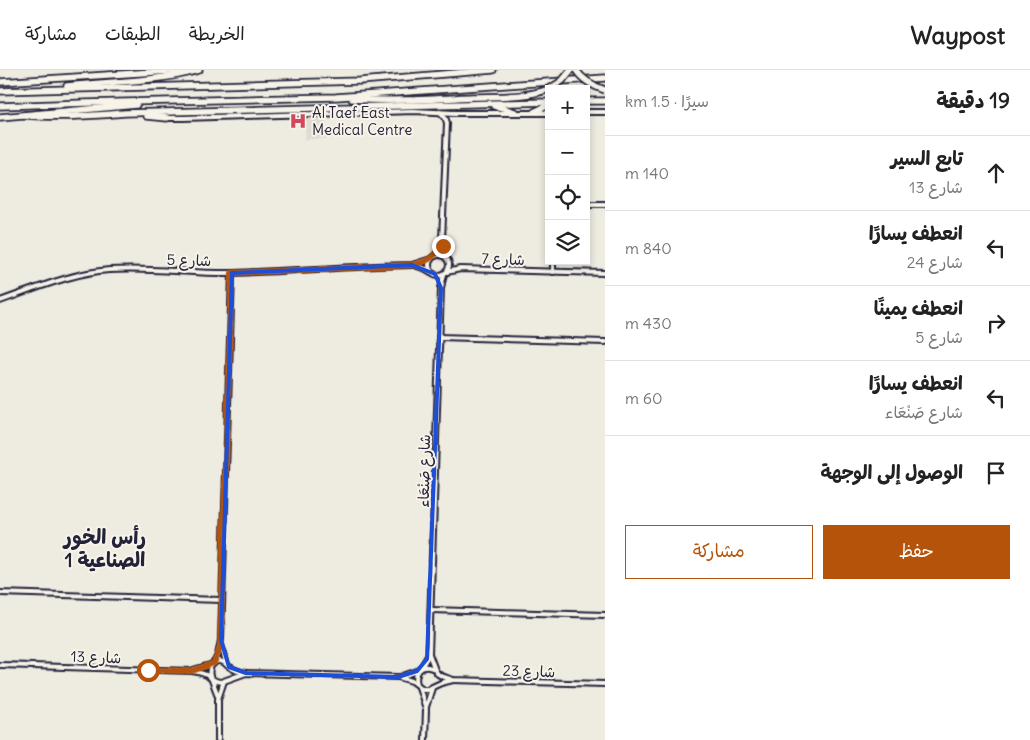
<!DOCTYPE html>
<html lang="ar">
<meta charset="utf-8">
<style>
body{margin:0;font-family:Delius,"Playpen Sans Arabic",sans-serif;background:#f2f2f2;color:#222;direction:rtl}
.controls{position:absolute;right:15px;top:15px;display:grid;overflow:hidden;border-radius:0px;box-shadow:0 2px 8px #0003}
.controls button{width:45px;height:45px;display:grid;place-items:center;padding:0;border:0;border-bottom:1px solid #e0e0e0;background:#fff;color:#222;font:25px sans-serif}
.stop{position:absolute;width:15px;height:15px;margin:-11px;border:4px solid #b45309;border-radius:50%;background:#fff}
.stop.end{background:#b45309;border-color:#fff;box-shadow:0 1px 5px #0008}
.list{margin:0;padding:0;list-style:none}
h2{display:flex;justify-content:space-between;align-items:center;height:65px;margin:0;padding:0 20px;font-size:21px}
h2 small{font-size:16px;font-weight:400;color:#767676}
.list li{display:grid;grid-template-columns:32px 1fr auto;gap:15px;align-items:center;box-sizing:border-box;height:75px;padding:0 20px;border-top:1px solid #e0e0e0}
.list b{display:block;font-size:19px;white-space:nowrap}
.list p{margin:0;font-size:16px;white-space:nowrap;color:#767676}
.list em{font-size:16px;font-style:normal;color:#767676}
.actions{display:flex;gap:10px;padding:15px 20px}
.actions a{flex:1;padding:11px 0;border:1px solid #b45309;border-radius:0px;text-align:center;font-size:18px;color:#b45309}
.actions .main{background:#b45309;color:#fff}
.icon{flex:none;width:28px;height:28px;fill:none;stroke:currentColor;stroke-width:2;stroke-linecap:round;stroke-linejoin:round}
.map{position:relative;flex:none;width:605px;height:670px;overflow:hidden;direction:ltr}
header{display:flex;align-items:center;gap:30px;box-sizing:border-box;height:70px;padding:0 25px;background:#fff;border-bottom:1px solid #e0e0e0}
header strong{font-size:24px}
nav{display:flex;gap:28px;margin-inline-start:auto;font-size:18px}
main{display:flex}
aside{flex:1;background:#fff}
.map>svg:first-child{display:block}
</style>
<header>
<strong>Waypost</strong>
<nav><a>الخريطة</a><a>الطبقات</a><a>مشاركة</a></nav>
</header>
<main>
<aside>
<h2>19 دقيقة<small>سيرًا · 1.5 km</small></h2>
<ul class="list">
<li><svg class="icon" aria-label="ahead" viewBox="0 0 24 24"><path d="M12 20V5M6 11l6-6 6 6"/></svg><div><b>تابع السير</b><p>شارع 13</p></div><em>140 m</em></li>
<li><svg class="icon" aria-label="left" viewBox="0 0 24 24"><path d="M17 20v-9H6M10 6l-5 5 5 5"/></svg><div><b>انعطف يسارًا</b><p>شارع 24</p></div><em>840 m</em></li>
<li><svg class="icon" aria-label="right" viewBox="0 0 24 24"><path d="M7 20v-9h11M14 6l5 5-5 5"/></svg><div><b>انعطف يمينًا</b><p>شارع 5</p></div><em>430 m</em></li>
<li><svg class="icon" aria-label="left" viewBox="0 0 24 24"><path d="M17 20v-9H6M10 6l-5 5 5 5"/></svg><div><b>انعطف يسارًا</b><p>شارع صَنْعَاء</p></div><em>60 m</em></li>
<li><svg class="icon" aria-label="arrive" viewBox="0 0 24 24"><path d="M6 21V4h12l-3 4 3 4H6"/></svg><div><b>الوصول إلى الوجهة</b></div></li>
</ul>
<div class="actions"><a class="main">حفظ</a><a>مشاركة</a></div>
</aside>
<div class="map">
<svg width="605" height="670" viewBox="0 0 605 670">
<rect width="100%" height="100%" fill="#eeebe1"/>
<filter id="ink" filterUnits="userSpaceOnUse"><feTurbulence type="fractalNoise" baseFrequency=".02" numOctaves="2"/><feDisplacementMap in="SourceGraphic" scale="10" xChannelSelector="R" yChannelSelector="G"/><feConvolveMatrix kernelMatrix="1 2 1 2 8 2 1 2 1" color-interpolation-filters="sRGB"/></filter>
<g filter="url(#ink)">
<polygon fill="#dfdcd4" points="306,47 326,47 326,69 305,69"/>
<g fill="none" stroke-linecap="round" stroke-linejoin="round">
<g stroke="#22223b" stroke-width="8">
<g id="minor">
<polyline points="440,42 445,47 447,53 442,170 446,188"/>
<polyline points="586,42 605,42"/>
<polyline points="167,48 183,48 414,41 455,43 549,43"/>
<polyline points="586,134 605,134"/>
<circle cx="439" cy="195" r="10"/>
<polyline points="435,186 438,182 442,172"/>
<polyline points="553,191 553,202"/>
<polyline points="414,195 426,199 431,202"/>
<polyline points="447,202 460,199 605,203"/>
<path d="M0,231C35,219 71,203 109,200C151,197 193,204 234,203C294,201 353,196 412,195L431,189"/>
<polyline points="439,267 605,272"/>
<polyline points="0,523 221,530"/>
<polyline points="431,540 605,545"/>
<polyline points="221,575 227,595"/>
<polyline points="214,593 218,585 221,570 232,203"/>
<path d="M0,595L192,601C197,602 205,603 209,607C214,610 215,612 221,612L246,603L398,607L412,611L423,619H428L441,613L453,610"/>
<polyline points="421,598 429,584"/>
<polyline points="193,600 213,594"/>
<polyline points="435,600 429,584 441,218 444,204"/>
<path d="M210,606C208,598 213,588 223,592C227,594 226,595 230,597C234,600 241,602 246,603"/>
<polyline points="400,607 417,601"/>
<polyline points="212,610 218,626"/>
<path d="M417,614C414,604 420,593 432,598C437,600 434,600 438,604C442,607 448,608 453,610L605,614"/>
<polyline points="419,617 426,639 425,670"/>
<polyline points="426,637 432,618"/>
<polyline points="218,670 218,629 224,611"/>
</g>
</g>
<g stroke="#22223b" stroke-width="9">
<g id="highway">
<polyline points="0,12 185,0"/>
<path d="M67,16C110,11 157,12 199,0"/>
<polyline points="0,21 360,11 493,0"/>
<path d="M352,29C392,32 432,29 472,27C497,26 525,28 549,19"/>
<polyline points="586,31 605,31"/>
<polyline points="0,36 86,33 336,27 605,8"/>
<polyline points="494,36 503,38 515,42"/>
<polyline points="534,42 549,35"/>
<path d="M24,45C58,48 91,46 125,43L549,32"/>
<polyline points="146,46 167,48"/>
<polyline points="0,47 136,35"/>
</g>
</g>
<use href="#minor" stroke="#f7f3e8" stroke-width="4"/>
<use href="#highway" stroke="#f7f3e8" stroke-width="5.5"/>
<g stroke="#22223b" stroke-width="9" stroke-linecap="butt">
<g id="highway-bridge">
<path d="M576,0C583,11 593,16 605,20"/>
<polyline points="549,19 562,11 571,0"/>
</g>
</g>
<use href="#highway-bridge" stroke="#f7f3e8" stroke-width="5.5"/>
</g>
</g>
<g fill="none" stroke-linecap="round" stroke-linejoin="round" filter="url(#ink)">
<path stroke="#b45309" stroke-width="6" d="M148,600L192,601L214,593L220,578L232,203L412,195C428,192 438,186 442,170L443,176"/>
</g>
<path fill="none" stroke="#1d4ed8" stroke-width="4" stroke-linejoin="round" d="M412,195L435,204L441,218L427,589L417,601L398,607L246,603L229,597L221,570L232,203Z"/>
<defs>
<g id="hospital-bare" transform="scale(1.35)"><path d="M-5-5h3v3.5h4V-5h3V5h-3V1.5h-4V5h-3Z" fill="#d1495b" stroke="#f7f3e8" stroke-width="2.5" paint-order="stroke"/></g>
</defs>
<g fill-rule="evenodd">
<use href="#hospital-bare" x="298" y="51"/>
</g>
<g text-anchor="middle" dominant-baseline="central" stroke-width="4" stroke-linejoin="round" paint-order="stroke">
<g font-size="15" fill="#22223b" stroke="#f7f3e8" text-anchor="start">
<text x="312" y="42">Al Taef East<tspan x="312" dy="17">Medical Centre</tspan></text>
</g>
<g font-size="15" fill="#22223b" stroke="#f7f3e8">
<text transform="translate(503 189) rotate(2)">شارع 7</text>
<text transform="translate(189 190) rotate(2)">شارع 5</text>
<text transform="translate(424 401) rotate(-89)">شارع صَنْعَاء</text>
<text transform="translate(96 587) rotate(2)">شارع 13</text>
<text transform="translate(529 601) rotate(2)">شارع 23</text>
</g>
<g font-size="20" font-weight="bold" fill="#22223b" stroke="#f7f3e8">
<text x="105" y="466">رأس الخور<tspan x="105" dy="23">الصناعية 1</tspan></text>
</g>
</g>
</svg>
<div class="controls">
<button>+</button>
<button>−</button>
<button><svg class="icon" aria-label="locate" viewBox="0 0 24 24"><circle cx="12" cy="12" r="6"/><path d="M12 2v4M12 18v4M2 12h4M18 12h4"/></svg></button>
<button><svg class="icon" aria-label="layers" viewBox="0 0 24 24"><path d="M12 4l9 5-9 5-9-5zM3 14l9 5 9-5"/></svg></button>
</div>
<div class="stop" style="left:148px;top:600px"></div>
<div class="stop end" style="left:443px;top:176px"></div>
</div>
</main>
